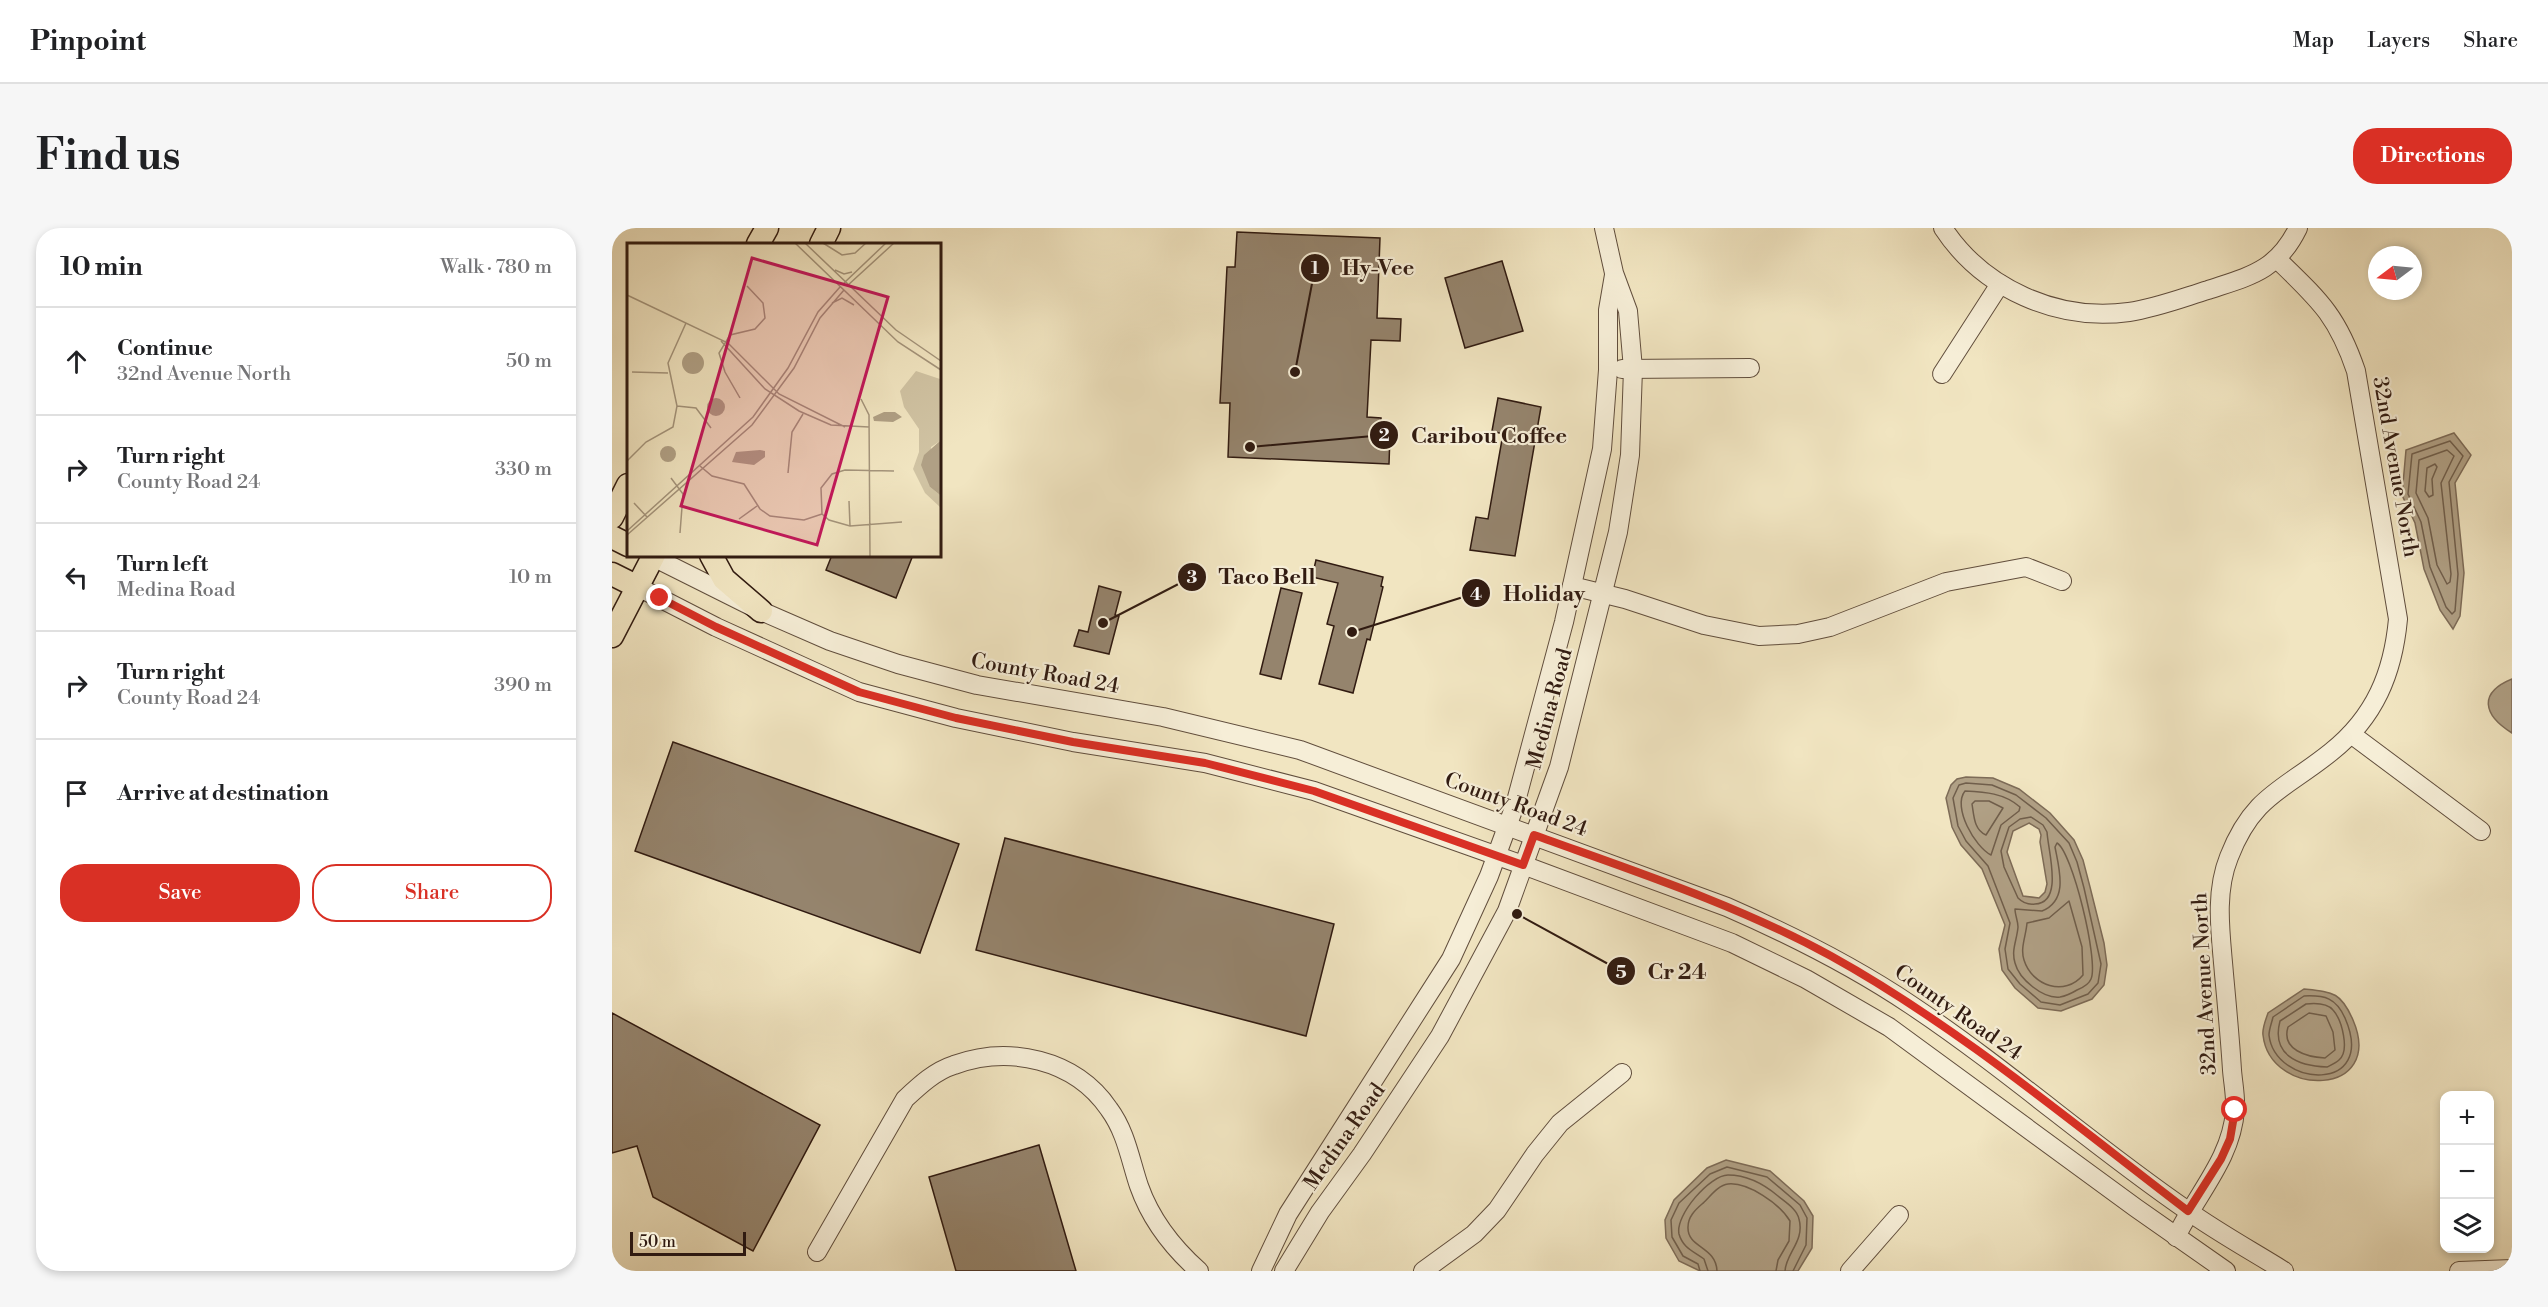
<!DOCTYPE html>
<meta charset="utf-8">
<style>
body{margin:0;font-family:"Libre Bodoni",serif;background:#f6f6f6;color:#202124}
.controls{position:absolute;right:18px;bottom:18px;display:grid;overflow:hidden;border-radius:12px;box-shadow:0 3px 9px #0003}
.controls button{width:54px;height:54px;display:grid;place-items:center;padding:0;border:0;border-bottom:2px solid #e0e0e0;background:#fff;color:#202124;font:30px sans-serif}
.compass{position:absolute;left:1756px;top:18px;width:54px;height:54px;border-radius:50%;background:#fff;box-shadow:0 3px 9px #0003;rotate:254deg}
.scale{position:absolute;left:18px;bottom:15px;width:116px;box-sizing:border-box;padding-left:6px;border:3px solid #311b11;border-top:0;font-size:16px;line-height:21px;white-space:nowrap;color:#311b11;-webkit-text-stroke:4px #f6eed7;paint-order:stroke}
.stop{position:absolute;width:18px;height:18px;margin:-14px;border:4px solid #d93025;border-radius:50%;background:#fff}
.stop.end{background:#d93025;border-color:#fff;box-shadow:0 2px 6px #0008}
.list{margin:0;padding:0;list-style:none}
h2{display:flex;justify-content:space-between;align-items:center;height:78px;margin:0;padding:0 24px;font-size:26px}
h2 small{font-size:20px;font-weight:400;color:#757577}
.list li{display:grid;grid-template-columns:39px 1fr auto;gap:18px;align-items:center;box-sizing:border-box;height:108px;padding:0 24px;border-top:2px solid #e0e0e0}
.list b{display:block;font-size:22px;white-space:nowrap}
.list p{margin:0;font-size:20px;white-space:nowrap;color:#757577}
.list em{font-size:20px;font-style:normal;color:#757577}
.actions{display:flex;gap:12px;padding:18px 24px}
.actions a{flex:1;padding:14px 0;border:2px solid #d93025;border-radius:24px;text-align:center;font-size:21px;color:#d93025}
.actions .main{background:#d93025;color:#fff}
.icon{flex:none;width:33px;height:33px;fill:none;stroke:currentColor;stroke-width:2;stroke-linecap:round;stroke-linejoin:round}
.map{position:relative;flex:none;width:1900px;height:1043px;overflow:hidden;border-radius:24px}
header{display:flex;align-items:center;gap:36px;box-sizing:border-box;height:84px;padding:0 30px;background:#fff;border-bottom:2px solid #e0e0e0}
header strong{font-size:28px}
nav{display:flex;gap:33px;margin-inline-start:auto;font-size:21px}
.intro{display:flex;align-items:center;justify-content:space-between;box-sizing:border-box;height:144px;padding:0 36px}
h1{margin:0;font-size:42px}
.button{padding:15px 27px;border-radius:24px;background:#d93025;color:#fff;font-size:21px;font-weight:700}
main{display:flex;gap:36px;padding:0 36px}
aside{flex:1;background:#fff;border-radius:24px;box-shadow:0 3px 9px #0003}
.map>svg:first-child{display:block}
</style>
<header>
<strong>Pinpoint</strong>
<nav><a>Map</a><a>Layers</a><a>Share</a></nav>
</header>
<div class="intro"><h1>Find us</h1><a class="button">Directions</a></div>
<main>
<aside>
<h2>10 min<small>Walk · 780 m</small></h2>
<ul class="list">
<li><svg class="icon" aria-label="ahead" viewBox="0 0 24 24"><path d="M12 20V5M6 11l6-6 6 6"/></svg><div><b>Continue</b><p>32nd Avenue North</p></div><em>50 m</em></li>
<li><svg class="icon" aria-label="right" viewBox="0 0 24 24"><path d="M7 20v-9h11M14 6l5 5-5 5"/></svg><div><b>Turn right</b><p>County Road 24</p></div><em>330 m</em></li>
<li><svg class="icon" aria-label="left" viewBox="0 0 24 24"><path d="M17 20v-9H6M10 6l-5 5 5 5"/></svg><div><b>Turn left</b><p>Medina Road</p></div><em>10 m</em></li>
<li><svg class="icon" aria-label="right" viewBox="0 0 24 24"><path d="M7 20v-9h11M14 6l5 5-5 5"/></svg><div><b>Turn right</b><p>County Road 24</p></div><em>390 m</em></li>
<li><svg class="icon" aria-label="arrive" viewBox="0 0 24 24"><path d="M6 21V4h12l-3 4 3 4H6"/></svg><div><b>Arrive at destination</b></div></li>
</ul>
<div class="actions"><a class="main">Save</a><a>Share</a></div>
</aside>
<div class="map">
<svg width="1900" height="1043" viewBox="0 0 1900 1043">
<rect width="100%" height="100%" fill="#f1e5c1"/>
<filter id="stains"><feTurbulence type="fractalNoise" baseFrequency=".00333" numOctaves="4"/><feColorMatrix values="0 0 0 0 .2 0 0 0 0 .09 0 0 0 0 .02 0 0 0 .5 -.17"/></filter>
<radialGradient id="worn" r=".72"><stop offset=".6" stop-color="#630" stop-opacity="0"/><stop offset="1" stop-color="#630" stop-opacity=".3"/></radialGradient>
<g fill="#b0a085" stroke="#7d6b57" stroke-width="1.5" fill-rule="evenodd">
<polygon points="1842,205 1859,227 1843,255 1852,345 1848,388 1841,401 1828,382 1812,341 1803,295 1790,267 1794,222"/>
<path d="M1900,451V505C1871,487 1866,465 1900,451Z"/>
<path d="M1354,549L1381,550L1407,561L1438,585L1462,612L1471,632L1478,659L1492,715L1495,737L1492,757L1480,771L1449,783L1426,780L1403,760L1390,742L1387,721L1393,697L1370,641L1349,617L1340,599L1334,570L1339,557L1345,551ZM1417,595L1427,601L1429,607L1428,614L1435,656L1433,664L1427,670L1411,668L1395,624L1401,603Z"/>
<path d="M1692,761C1721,764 1729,764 1741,792C1774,869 1658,871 1651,807C1650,800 1654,791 1656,785Z"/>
<polygon points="1114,932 1158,943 1192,973 1201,988 1200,1020 1186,1043 1088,1043 1067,1033 1054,1010 1053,992 1062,972 1095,940"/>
</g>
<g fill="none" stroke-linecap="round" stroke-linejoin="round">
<g stroke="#705e4b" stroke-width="1.5">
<polygon points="1838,213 1851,228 1837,254 1846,346 1843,383 1840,386 1834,379 1818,339 1809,294 1796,266 1800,226"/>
<polygon points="1835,222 1842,228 1829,255 1839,346 1838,354 1835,356 1825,337 1816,290 1804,265 1807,232"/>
<polygon points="1823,236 1825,239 1820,251 1821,267 1817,269 1813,263 1815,240"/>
<polygon points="1354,555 1380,557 1404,567 1434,590 1457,615 1465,634 1472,660 1489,736 1486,755 1476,766 1448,777 1429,774 1408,756 1396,741 1393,721 1398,695 1376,638 1354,613 1346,598 1341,570 1347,557"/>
<path d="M1353,563C1373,564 1392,565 1408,579L1407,583L1389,597L1379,627C1363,619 1340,579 1353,563Z"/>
<path d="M1363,573H1377L1391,580L1374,607C1362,602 1362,588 1360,576Z"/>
<path d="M1419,589L1431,597L1435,604C1436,623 1452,675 1423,676C1416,677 1411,675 1406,670L1392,639L1389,623L1397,599L1408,591Z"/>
<path d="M1445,615C1460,623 1487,733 1479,751C1477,756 1470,760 1465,762C1460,765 1454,768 1448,769C1431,771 1407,751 1403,735C1399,722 1405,712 1406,699C1406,693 1403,687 1403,681L1430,683C1457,672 1447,641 1443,619Z"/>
<path d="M1457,673L1470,719L1471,747C1453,769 1420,758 1412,732C1408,720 1414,708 1415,695L1437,690Z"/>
<path d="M1692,768C1713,767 1724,770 1733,790C1766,866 1663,860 1657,807C1657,801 1660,794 1661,789Z"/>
<path d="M1694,776C1703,775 1715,775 1721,782C1730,792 1738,823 1727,832C1724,835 1719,837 1715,839C1686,838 1659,827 1668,793Z"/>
<path d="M1697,785L1714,788L1721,804L1723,822L1713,830C1695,829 1669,822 1676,799Z"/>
<polyline points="1088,1043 1086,1036 1071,1028 1060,1009 1059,992 1067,975 1098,946 1115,939 1155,949 1188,977 1195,990 1194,1017 1181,1043"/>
<path d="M1096,1043L1092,1031C1081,1023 1071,1020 1067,1006C1063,987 1098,947 1116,947C1135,947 1153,957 1166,968C1173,974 1185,981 1187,991C1193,1013 1174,1025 1173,1043"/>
<path d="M1105,1043C1104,1018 1075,1020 1076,999C1076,989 1083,982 1090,976C1097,970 1106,957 1116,956C1136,954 1168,976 1178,993L1177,1013L1166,1032L1164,1043"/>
</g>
</g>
<g fill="#95846d" stroke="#311b11" stroke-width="1.5">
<polygon points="625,4 768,10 765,90 789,91 788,113 759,112 755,189 769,190 769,207 778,208 777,236 616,229 618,175 608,175 615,39 623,39"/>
<polygon points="890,33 911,103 853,120 833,50"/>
<polygon points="886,170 929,179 903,328 858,322 864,289 876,291 891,206 880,203"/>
<polygon points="220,327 301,327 284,370 214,342"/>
<polygon points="704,332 771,349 769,358 771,359 758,412 755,411 741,465 707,456 722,398 715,396 726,355 700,349"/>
<polygon points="487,358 509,364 503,387 507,388 497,426 462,418 467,402 476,404"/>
<polygon points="669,360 690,365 669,451 648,446"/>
<polygon points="61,514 347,616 308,725 23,623"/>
<polygon points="393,610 722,696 694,808 364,722"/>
<polygon points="0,785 208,897 141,1023 41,969 25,918 0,925"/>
<polygon points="427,917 464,1043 344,1043 317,949"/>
</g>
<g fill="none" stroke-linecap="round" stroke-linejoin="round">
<g stroke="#614e3d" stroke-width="20">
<g id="minor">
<path d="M1331,0C1371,61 1446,94 1517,84C1544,80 1570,70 1596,62C1638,48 1665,43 1686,0"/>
<polyline points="1010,141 1138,140"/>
<polyline points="1330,146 1388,56"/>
<path d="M41,329L149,383L218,413L286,436L365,457L551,489L688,522L1115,679C1179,707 1241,738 1299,777C1395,841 1481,918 1576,983C1607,1005 1640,1023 1672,1043"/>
<polyline points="960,358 1013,371 1092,397 1147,408 1186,406 1218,399 1334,354 1414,339 1450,353"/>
<polyline points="26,359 104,399 247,464 344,490 461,514 593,535 702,563 911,637 1120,715 1194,751 1277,799 1524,980 1614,1043"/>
<polyline points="1739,506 1869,603"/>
<path d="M1564,1009C1584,967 1620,930 1623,882C1624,869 1621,855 1620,842C1618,810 1615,778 1612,746C1609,708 1602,666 1617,629C1641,567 1672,562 1719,524C1763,489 1781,445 1786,391L1744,143C1725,87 1707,72 1666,32"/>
<path d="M205,1024L293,871C308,857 323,843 342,837C397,817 463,831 497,881C514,904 518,931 527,958C539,992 560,1019 587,1043"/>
<polyline points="649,1043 676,986 839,731 877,648 903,577 952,394 990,221 996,142 996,82 1002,47"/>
<polyline points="672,1043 708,984 750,926 828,808 895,683 947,539 1006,304 1018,227 1021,141 1016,83 1002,45 992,0"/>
<polyline points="811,1043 862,1006 885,982 923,926 948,895 1010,845"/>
<polyline points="1238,1043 1287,987"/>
<polyline points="1847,1043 1900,1041"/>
</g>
</g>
<g stroke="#311b11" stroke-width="25">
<g id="major">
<polyline points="146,16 155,0"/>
<polyline points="209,16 217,0"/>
<polyline points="0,289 16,257"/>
<polyline points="0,309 16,317"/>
<polyline points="99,327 112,351 149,383"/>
<polyline points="0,346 26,359"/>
<polyline points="0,408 42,327"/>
</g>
</g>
<use href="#minor" stroke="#f6eed7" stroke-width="18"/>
<use href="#major" stroke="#f1e5c1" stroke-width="22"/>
</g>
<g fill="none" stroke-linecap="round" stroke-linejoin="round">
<path stroke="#d93025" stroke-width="8" d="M48,370L104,399L247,464L344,490L461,514L593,535L702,563L911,637L922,607C1022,643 1126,677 1219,728C1344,797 1463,897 1576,983L1609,931L1618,911L1623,882"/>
</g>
<g text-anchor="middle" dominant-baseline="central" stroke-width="4.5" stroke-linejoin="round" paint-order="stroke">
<g font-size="21" fill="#311b11" stroke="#f6eed7">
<text transform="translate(1783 239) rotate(80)">32nd Avenue North</text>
<text transform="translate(433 446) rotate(10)">County Road 24</text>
<text transform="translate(938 481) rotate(-75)">Medina Road</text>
<text transform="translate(904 577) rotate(20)">County Road 24</text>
<text transform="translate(1593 756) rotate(-93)">32nd Avenue North</text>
<text transform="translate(1346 785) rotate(35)">County Road 24</text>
<text transform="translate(733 909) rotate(-55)">Medina Road</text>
</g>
</g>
<g transform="translate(15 15)">
<rect width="314" height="314" fill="#f1e5c1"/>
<path d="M289,128L313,136V198L304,204L303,244L313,252V264L298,250L286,226L292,209V186L277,164L273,148Z" fill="#d0c3a3"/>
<path d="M55 120a11 11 0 1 1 22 0a11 11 0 1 1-22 0ZM80 164a9 9 0 1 1 18 0a9 9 0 1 1-18 0ZM257,169H268L275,174L266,179L247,178L246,174ZM313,198V252L303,244L294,222L297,212ZM33 211a8 8 0 1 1 16 0a8 8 0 1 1-16 0ZM133,207L138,208V214L127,222L105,219L109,209Z" fill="#b0a085"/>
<path fill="none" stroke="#a4947b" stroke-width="1.5" d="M168,0L271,99L314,127M178,0L269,87L314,118M196,0L215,12L228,10L239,0M208,27L217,31L225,29M217,40L259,0M220,43L267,0M0,52L101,100L152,151L218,184M205,60L215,55L227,62M94,98L138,146L172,168L204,182L242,184M5,129L41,130M113,155L98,129L92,110L103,92L128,86L138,75L136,60L120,43M234,156L242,172L243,313M50,163L69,165L84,185M0,218L19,199L46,184L50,163L41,120L59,80M73,223L85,233L117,241L133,266L143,273L177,277L195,271M161,230L165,189L176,171M44,235L56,251L53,290M222,258L223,283M7,260L20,274M195,271L194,245L205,231L218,227L267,228M195,271L202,277L223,283L275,279M112,276L130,263M0,288L126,174L161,125L191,69L213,44M0,292L125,182L167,125L193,75L217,47"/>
<path fill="#c2185b" fill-opacity="0.15" stroke="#c2185b" stroke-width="3" d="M125,15L261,54L190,302L54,263Z"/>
<rect width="314" height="314" fill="none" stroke="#311b11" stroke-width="3"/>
</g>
<path fill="none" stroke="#311b11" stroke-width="2" d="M683 144L703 40M638 219L772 207M491 395L580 349M740 404L864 365M905 686L1009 743"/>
<g fill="#311b11" stroke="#f6eed7" stroke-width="2">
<circle cx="683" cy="144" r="6"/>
<circle cx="638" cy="219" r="6"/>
<circle cx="491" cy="395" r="6"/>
<circle cx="740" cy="404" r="6"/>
<circle cx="905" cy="686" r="6"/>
<circle cx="703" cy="40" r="15"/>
<circle cx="772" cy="207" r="15"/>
<circle cx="580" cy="349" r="15"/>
<circle cx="864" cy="365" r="15"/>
<circle cx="1009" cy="743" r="15"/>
</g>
<g font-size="18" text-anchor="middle" font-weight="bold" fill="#fff">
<text x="703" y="46">1</text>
<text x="772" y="213">2</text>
<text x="580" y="355">3</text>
<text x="864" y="372">4</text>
<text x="1009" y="750">5</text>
</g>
<g font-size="22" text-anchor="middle" font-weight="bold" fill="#311b11" stroke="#f6eed7" stroke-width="4.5" stroke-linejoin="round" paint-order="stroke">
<text x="766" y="47">Hy-Vee</text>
<text x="877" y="215">Caribou Coffee</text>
<text x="655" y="356">Taco Bell</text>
<text x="932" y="373">Holiday</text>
<text x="1065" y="751">Cr 24</text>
</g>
<rect width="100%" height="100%" filter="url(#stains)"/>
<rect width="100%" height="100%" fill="url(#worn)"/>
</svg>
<div class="controls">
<button>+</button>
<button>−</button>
<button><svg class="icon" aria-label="layers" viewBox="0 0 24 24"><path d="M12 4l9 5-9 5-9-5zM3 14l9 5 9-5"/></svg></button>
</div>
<svg class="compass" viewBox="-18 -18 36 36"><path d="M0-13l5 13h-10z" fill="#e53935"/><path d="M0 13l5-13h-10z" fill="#757577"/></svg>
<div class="scale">50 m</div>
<div class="stop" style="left:1623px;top:882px"></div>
<div class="stop end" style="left:48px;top:370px"></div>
</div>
</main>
